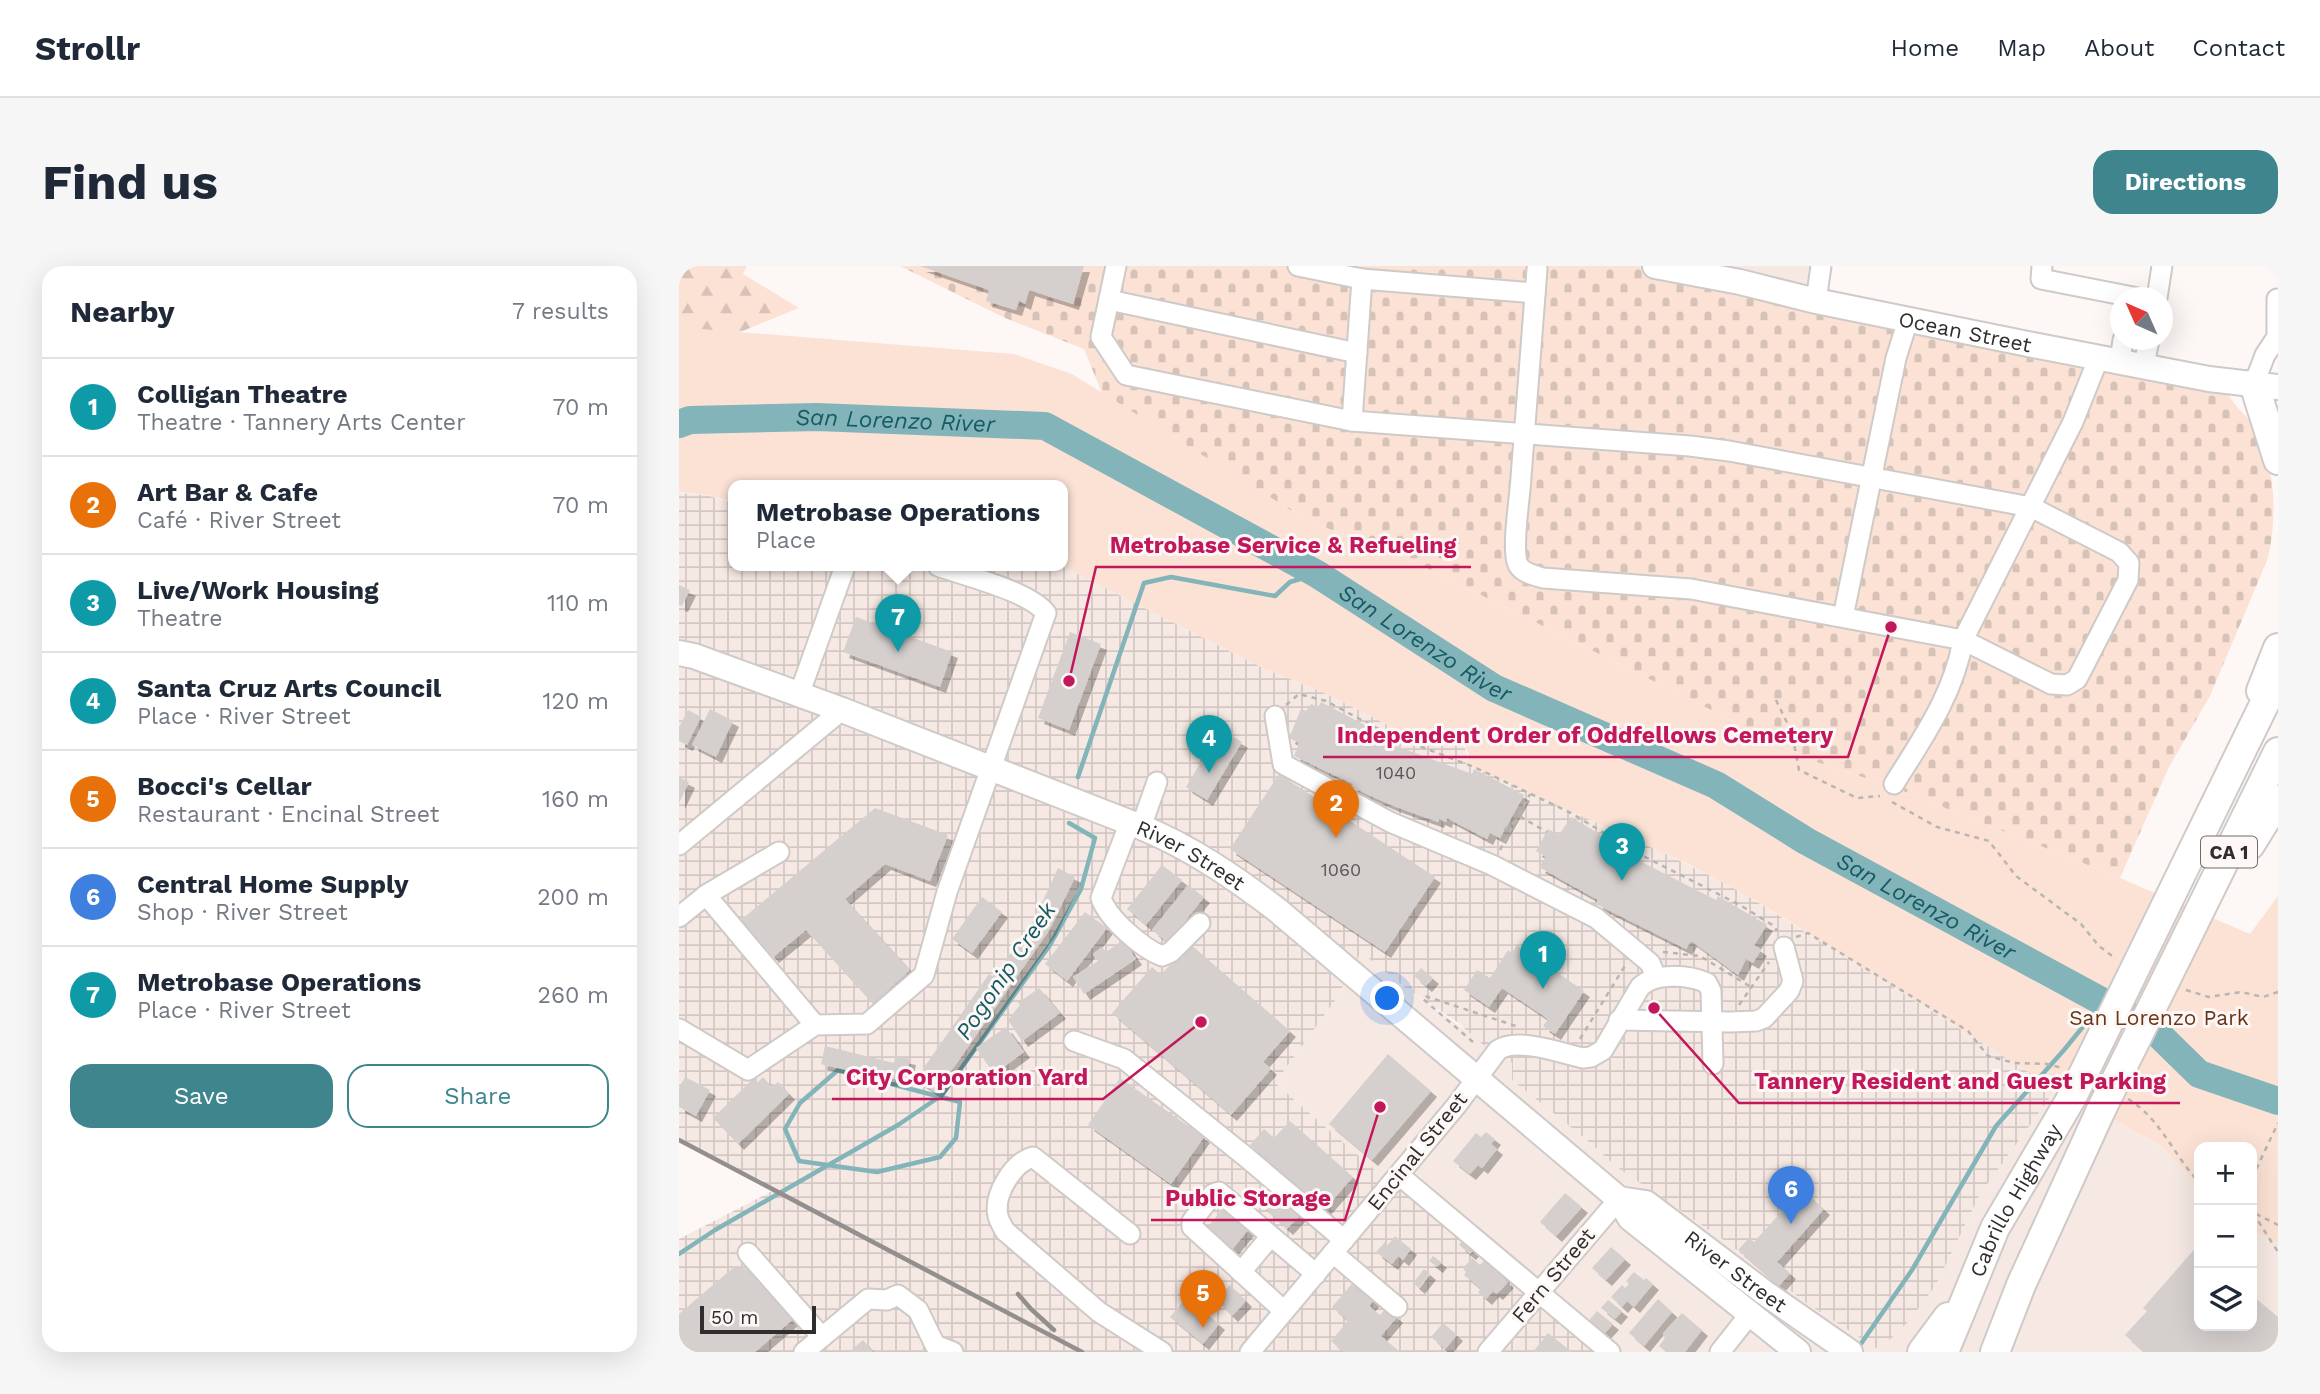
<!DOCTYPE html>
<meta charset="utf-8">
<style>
body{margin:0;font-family:"Work Sans",sans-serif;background:#f6f6f7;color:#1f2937}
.controls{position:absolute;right:21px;bottom:21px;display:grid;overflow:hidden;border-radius:14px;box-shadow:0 7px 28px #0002}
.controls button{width:63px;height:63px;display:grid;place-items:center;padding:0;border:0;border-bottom:2px solid #e0e1e3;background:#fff;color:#1f2937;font:35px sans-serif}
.compass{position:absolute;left:1431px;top:21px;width:63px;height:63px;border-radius:50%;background:#fff;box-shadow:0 7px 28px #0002;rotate:315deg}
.scale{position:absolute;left:21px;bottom:18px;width:116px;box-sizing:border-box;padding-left:7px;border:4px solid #302e2d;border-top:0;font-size:19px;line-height:24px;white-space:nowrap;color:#302e2d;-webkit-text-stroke:5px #fdf8f6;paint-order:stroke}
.you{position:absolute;left:709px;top:733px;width:24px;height:24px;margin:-18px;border:5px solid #fff;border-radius:50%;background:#1a73e8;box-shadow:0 0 0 10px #1a73e833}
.badge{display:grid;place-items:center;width:46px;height:46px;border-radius:50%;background:#3e858d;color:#fff;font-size:23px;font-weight:700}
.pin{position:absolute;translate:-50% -58px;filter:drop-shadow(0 2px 4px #0008)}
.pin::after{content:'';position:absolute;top:37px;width:24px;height:21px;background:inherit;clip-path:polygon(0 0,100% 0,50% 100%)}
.popup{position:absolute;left:49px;top:214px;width:340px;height:91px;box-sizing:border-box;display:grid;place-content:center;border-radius:14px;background:#fff;filter:drop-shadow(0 2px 5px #0005);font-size:23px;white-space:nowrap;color:#747a83}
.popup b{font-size:26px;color:#1f2937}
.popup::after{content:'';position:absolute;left:50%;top:100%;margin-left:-14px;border:14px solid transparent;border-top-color:#fff}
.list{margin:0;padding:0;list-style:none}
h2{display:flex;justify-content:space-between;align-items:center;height:91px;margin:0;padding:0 28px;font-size:30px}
h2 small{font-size:23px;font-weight:400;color:#747a83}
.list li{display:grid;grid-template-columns:46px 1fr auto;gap:21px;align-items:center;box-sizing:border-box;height:98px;padding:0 28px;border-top:2px solid #e0e1e3}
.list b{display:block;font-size:26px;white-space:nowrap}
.list p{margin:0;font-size:23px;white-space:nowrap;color:#747a83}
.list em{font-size:23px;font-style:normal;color:#747a83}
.actions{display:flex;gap:14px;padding:21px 28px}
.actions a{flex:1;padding:16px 0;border:2px solid #3e858d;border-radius:21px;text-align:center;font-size:24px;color:#3e858d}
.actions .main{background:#3e858d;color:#fff}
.icon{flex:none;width:38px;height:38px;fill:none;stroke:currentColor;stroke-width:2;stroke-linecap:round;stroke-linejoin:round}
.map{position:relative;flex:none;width:1599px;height:1086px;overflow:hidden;border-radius:21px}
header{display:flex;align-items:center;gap:42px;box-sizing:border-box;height:98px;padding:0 35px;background:#fff;border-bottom:2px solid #e0e1e3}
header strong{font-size:33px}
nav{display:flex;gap:38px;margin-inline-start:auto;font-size:24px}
.intro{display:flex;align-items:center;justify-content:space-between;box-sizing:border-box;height:168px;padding:0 42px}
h1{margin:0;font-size:49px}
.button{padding:18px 32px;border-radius:21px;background:#3e858d;color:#fff;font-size:24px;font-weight:700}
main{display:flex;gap:42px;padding:0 42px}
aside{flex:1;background:#fff;border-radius:21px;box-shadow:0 7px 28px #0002}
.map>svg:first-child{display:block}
</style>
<header>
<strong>Strollr</strong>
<nav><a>Home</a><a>Map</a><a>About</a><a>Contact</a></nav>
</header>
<div class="intro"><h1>Find us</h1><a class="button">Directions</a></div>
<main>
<aside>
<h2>Nearby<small>7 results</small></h2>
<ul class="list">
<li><span class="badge" style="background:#0f9aa8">1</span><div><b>Colligan Theatre</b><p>Theatre · Tannery Arts Center</p></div><em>70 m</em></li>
<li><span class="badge" style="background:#e8710a">2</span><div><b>Art Bar &amp; Cafe</b><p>Café · River Street</p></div><em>70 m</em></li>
<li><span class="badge" style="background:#0f9aa8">3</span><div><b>Live/Work Housing</b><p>Theatre</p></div><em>110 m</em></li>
<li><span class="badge" style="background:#0f9aa8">4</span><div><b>Santa Cruz Arts Council</b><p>Place · River Street</p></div><em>120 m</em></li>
<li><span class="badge" style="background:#e8710a">5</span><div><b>Bocci's Cellar</b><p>Restaurant · Encinal Street</p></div><em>160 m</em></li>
<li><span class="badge" style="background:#3f7fe0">6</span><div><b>Central Home Supply</b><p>Shop · River Street</p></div><em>200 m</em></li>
<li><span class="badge" style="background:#0f9aa8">7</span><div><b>Metrobase Operations</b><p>Place · River Street</p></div><em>260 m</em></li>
</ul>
<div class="actions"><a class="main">Save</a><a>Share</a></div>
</aside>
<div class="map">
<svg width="1599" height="1086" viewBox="0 0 1599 1086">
<defs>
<pattern id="industrial-grid" width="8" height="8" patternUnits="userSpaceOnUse" patternTransform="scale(1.75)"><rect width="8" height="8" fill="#f6e9e3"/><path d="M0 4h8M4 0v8" fill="none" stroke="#d3c8c3"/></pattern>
<pattern id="forest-firs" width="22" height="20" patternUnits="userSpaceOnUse" patternTransform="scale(1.75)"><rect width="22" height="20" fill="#fbe2d5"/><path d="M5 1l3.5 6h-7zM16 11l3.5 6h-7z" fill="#d7c2b7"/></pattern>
<pattern id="cemetery-stones" width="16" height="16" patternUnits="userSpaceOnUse" patternTransform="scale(1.75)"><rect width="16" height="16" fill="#fbe2d5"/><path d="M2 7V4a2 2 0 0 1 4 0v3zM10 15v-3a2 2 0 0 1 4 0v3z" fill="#d7c2b7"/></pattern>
<filter id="shadow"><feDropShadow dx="6" dy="6" stdDeviation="0" flood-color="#0004"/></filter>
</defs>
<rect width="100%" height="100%" fill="#fdf8f6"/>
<g fill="#f6e9e3">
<polygon points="1006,0 1147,0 1142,38"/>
<polygon points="682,686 728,723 833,797 903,870 939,902 1043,973 1126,1036 1200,1083 1257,1019 1301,928 1377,823 1483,880 1520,921 1520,1060 1573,1060 1573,965 1599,977 1599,1086 938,1086 712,918 596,817 657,733"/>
</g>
<polygon fill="url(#industrial-grid)" points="0,227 27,229 54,237 54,300 383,300 584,402 648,428 753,481 769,468 782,473 789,490 787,498 926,558 1056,622 1377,823 1301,928 1257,1019 1228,1057 1200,1084 1126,1036 1043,973 939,902 903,870 833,814 833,797 803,778 778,756 728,723 682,686 657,733 596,817 712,918 723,907 938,1086 0,1086 0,973 97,923 0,872"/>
<polygon fill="url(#forest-firs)" points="0,0 68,0 64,8 120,42 0,91"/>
<path fill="url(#cemetery-stones)" d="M221,0H1006L1542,116C1547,125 1553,136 1560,143C1564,148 1568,150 1571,155C1597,194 1599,247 1589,292L1531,430L1490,501L1441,612L1216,522L1134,495L725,291L629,255L423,127L405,83L326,52Z"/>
<polygon fill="#fbe2d5" points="22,63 335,88 393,108 629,255 725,291 1134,495 1216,522 1441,612 1571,668 1599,630 1599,977 1573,965 1573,881 1520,881 1520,921 1483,880 1377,823 1076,634 1009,598 787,498 790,489 783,473 770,467 754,482 648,428 584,402 383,300 384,220 54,220 54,236 27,229 0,226 0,64"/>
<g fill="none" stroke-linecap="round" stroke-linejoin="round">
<g stroke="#82b4ba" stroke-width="4.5">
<polyline points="399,511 465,317 492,311 596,330 611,316 638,308"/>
<polygon points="159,804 281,836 277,872 261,891 198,906 120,895 106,863 121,837"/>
<polyline points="0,988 36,964 219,859 263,829 371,679 402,623 416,572 390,557"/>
<polyline points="1179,1082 1233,1004 1317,860 1385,784 1424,736"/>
</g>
<path stroke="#82b4ba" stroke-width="28" id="s1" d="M0,158L11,154L138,151L366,160L638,308L815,422L1037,519L1127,575L1474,763L1520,808L1599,835"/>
</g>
<g fill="#d5d0ce" filter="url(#shadow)">
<polygon points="241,0 405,0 394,38 350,24 346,38 340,35 337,44 307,35 310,24"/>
<polygon points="0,319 11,324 3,340 0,339"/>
<polygon points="177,351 273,386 261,421 164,386"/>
<polygon points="391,366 422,378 390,464 359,452"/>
<polygon points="642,436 703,468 701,474 793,508 795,503 845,529 821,572 811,567 808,573 768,552 767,556 760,553 759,556 712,539 672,521 674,518 615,490 620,477 610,472 622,443 627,445 632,438 639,441"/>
<polygon points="31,443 54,455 37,491 13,479"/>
<polygon points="9,444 22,451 8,479 0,475 0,461"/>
<polygon points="533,458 563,476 528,534 507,521 523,494 515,489"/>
<polygon points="600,508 756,611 706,686 551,583"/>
<polygon points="0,511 10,516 0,537"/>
<polygon points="196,542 269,569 251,615 206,598 166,633 231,704 194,738 127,664 94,691 62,654"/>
<polygon points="892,551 951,586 949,589 1037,634 1039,630 1088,659 1075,679 1082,684 1074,697 1067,693 1059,709 1012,675 1007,683 917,638 919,634 860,601 867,591 857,585 869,563 880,569"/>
<polygon points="483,599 503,614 467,659 448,643"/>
<polygon points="379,602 396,611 371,663 257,827 237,813 310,708 315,711 356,652"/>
<polygon points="509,619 525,631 489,677 473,664"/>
<polygon points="303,631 323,646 293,687 273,673"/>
<polygon points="406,646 428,662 388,715 366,698"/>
<polygon points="444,674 457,693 405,728 394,711 419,695 414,688 423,681 427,686"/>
<polygon points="510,677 611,765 584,796 592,803 552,849 433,747 473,701 482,709"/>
<polygon points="838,679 905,725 876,768 864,760 869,753 823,722 810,741 785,724 798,704 811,712 829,684 833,687"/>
<polygon points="742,702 754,712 747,720 735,710"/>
<polygon points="360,722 381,747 343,775 329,754 341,739 339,737"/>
<polygon points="327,761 345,786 315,808 297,782"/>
<polygon points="146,780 215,797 216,790 231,793 226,815 213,812 212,815 142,798"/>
<polygon points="709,788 752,825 693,894 650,858"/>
<polygon points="6,811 31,824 17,850 0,841 0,822"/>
<polygon points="84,811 93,821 99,816 110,828 59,878 34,852 75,812 79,816"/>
<polygon points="441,812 525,871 492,918 409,859"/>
<polygon points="611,855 674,911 645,944 571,879 585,863 595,872"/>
<polygon points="807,866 816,873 812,878 818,883 803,902 799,899 791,908 774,895 797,867 802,871"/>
<polygon points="597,920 625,945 608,963 581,938"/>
<polygon points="1123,923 1145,943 1098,996 1111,1007 1100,1020 1059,984 1070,972 1075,976"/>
<polygon points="886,927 903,941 877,970 861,956"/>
<polygon points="549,937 574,958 551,986 526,964"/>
<polygon points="716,970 732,983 724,994 719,990 713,998 697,986 706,976 709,979"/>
<polygon points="787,971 798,980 791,988 780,979"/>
<polygon points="1520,978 1520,1060 1573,1060 1573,1029 1599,1051 1599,1086 1465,1086 1446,1069 1468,1045 1464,1042"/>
<polygon points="932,981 946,993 927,1014 913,1002"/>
<polygon points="754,990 762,996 758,1001 750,995"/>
<polygon points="793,992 801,999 805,995 819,1007 820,1005 825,1009 825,1013 829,1016 818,1028 814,1025 807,1033 799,1026 802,1023 785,1009 787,1006 785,1004 786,1000"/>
<polygon points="55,1001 76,1004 119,1049 76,1086 0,1086 0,1048"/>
<polygon points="745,1003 751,1008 740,1022 734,1017"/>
<polygon points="955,1006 965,1014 967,1012 974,1018 955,1041 948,1035 943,1041 932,1031 943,1019 946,1022 950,1018 947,1015"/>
<polygon points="676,1014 697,1032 690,1040 701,1049 707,1042 718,1051 702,1070 721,1086 664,1086 652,1075 669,1055 653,1041"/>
<polygon points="551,1019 567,1035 553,1050 537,1034"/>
<polygon points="508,1031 540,1058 524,1078 491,1051"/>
<polygon points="979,1033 993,1046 965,1080 950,1067"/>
<polygon points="929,1034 943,1045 936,1053 922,1042"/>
<polygon points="918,1045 934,1058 924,1069 905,1060"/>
<polygon points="1003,1047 1023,1064 1006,1086 987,1086 980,1080 986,1072 984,1070 985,1066"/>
<polygon points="764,1057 778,1069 766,1083 752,1071"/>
<polygon points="869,1067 893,1086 854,1086"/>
<polygon points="184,1074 194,1086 170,1086"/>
</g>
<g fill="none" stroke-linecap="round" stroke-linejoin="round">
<g stroke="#cfcac7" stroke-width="23">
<g id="minor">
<path d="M437,0L422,71L447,109L673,155L1011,180L1050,185L1352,241L1440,286L1450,297L1449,314L1398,413L1388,419L1372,418L1284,374L1012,323L864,312C855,309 841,307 838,296C833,276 841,233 842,211C847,141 853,72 858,3"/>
<polyline points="619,0 683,13 856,27"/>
<polyline points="1363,0 1362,13 1459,32"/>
<polyline points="1478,32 1483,0"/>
<polyline points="430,34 678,87"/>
<polyline points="1137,35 1142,0"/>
<polyline points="1441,95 1444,74"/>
<polyline points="1465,99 1470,74"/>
<polyline points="1575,118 1586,89 1598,71 1598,33"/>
<polyline points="673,155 683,13"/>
<polyline points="1164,351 1217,92 1229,54"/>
<polyline points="120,429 166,300"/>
<polyline points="596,450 604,498 711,556 813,599 917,652 971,697 977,711"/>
<path d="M1215,518C1243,473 1275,428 1284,374L1394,156L1420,91"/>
<path d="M451,556L422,632C429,653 463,682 483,690L492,686L521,657"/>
<polyline points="462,561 478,516"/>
<polyline points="0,579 163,444"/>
<polyline points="27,629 100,586"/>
<polyline points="0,651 27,629 136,759"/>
<polyline points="940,754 1051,756 1077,755 1085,752 1110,725 1114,715 1105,681"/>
<path d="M0,763L69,804L136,759L188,758L245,709L268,626L367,347C350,325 286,310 259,300"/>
<polyline points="395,775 445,793 567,891 665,974"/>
<polyline points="720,909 931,1086"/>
<path d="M451,968L354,891C334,896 314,929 319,950C320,955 324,961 326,965L420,1046L483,1086"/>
<polyline points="69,987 143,1071"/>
<polyline points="654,987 718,1041"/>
<polyline points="562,1006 591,971"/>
<polyline points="605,1045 513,961 513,955 534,928 540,926 637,1008"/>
<polyline points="125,1086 189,1033 208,1034 219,1029 239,1044 256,1079 274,1086"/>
<path d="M571,1086L777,840L819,784C838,771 882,787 904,792L912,791L924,784L961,721C976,706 1010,709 1028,717L1032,725L1034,798"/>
<polyline points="809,1086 940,933"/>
<polyline points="1041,1086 1071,1048"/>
</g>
</g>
<g stroke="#cfcac7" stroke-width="28">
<g id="major">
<path id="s2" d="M976,0L1061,16L1137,35L1354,79L1530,113L1599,121"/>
<path id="s3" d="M0,387L15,390L163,444L462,561C511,581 555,611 597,643L940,933L951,952L1119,1086"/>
<path id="s4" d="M940,933L967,937L1086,1027L1171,1086"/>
</g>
</g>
<g stroke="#cfcac7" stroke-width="32">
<g id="highway">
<polyline points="1575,118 1599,194"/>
<polyline points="1582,425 1599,382"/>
<polyline points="1571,579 1599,534"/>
<polyline points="1471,672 1599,410"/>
<polyline points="1500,687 1599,486"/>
<polyline points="1243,1086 1269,1051"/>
<path id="s5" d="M1265,1086L1316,962L1393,831"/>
<polyline points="1316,1086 1342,1019 1422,844"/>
</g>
</g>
<g stroke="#b9b5b3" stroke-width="2.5" stroke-dasharray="5 5" stroke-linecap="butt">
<polyline points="1097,434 1113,467 1120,504 1178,532 1201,530"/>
<polyline points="607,439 620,428 647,435 709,468 795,501 892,547 958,587 1061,639 1095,660 1098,665"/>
<polyline points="1213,536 1258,561 1310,575 1337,610 1402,658 1420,680 1437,693"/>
<polyline points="821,584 851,528"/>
<polyline points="1117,671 1129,667 1289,765 1309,790 1336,797 1368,798 1383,802"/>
<polyline points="984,686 1021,690 1072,721"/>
<polyline points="1507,724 1530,731 1562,726 1584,731 1599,726"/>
<polyline points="1060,739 1090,696"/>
<polyline points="901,773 947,698"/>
<polyline points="794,776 744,733 746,730 840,761"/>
<path d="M1449,833C1482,853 1495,890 1520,916"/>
<polyline points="1573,912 1599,857"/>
<polyline points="1574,947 1599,986"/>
<polyline points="1577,948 1599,959"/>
</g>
<use href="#minor" stroke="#fff" stroke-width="19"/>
<use href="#major" stroke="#fff" stroke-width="24"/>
<use href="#highway" stroke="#fff" stroke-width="28"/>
<g stroke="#938f8e" stroke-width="4.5">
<polyline points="0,874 403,1086"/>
<polyline points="339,1028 352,1043 375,1064"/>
</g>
<g stroke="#cfcac7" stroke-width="32" stroke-linecap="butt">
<g id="highway-bridge">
<polyline points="1393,831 1471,672"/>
<polyline points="1422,844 1500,687"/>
</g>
</g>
<polyline stroke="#b9b5b3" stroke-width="2.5" stroke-dasharray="5 5" stroke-linecap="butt" points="825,564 842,551 868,566"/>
<use href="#highway-bridge" stroke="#fff" stroke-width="28"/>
</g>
<g text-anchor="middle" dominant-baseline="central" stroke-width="6" stroke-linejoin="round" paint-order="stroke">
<g font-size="18" fill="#595655">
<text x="717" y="506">1040</text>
<text x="662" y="603">1060</text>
</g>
<rect fill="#fdf8f6" stroke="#6e6b69" stroke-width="2" x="1522" y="570.5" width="56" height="31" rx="5"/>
<g font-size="19" font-weight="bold" fill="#302e2d">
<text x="1550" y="586">CA 1</text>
</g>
<g font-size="21" fill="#302e2d" stroke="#fdf8f6">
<text stroke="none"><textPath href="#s2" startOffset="317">Ocean Street</textPath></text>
<text stroke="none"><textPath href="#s3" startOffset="551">River Street</textPath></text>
<text transform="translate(738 885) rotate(-51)">Encinal Street</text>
<text stroke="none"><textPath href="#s5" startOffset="168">Cabrillo Highway</textPath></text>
<text stroke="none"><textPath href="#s4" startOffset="140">River Street</textPath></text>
<text transform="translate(874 1009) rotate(-50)">Fern Street</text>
</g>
<g font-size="21" fill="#673418" stroke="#fdf8f6">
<text x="1480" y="751">San Lorenzo Park</text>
</g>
<g font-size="23" font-style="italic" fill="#165b62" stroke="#fdf8f6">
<text stroke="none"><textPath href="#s1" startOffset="217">San Lorenzo River</textPath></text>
<text stroke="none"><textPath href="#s1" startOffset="805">San Lorenzo River</textPath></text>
<text stroke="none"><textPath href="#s1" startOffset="1372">San Lorenzo River</textPath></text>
<text transform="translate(327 705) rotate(-56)">Pogonip Creek</text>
</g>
</g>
<path fill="none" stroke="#c2185b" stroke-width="2.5" d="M390 415L417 301H792M1212 361L1169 491H644M522 756L424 833H153M975 742L1060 837H1501M701 841L666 954H472"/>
<g fill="#c2185b" stroke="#fdf8f6" stroke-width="2.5">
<circle cx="390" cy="415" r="7"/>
<circle cx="1212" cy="361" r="7"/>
<circle cx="522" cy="756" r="7"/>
<circle cx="975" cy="742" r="7"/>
<circle cx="701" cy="841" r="7"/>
</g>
<g font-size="23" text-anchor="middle" font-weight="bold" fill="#c2185b" stroke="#fdf8f6" stroke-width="6" stroke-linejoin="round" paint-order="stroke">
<text x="604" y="287">Metrobase Service &amp; Refueling</text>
<text x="906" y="477">Independent Order of Oddfellows Cemetery</text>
<text x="288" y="819">City Corporation Yard</text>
<text x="1281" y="823">Tannery Resident and Guest Parking</text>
<text x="569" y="940">Public Storage</text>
</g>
</svg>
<div class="controls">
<button>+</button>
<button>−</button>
<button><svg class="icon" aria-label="layers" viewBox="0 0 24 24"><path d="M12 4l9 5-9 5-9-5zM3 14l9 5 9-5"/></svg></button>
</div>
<svg class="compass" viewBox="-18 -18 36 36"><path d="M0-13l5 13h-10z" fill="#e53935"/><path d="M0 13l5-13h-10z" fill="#747a83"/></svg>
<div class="scale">50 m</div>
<div class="you"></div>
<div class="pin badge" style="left:864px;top:723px;background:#0f9aa8">1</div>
<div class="pin badge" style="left:657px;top:572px;background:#e8710a">2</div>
<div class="pin badge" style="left:943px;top:615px;background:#0f9aa8">3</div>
<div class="pin badge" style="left:530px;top:507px;background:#0f9aa8">4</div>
<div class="pin badge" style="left:524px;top:1062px;background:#e8710a">5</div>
<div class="pin badge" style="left:1112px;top:958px;background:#3f7fe0">6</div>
<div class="pin badge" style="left:219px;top:386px;background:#0f9aa8">7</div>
<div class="popup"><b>Metrobase Operations</b>Place</div>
</div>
</main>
